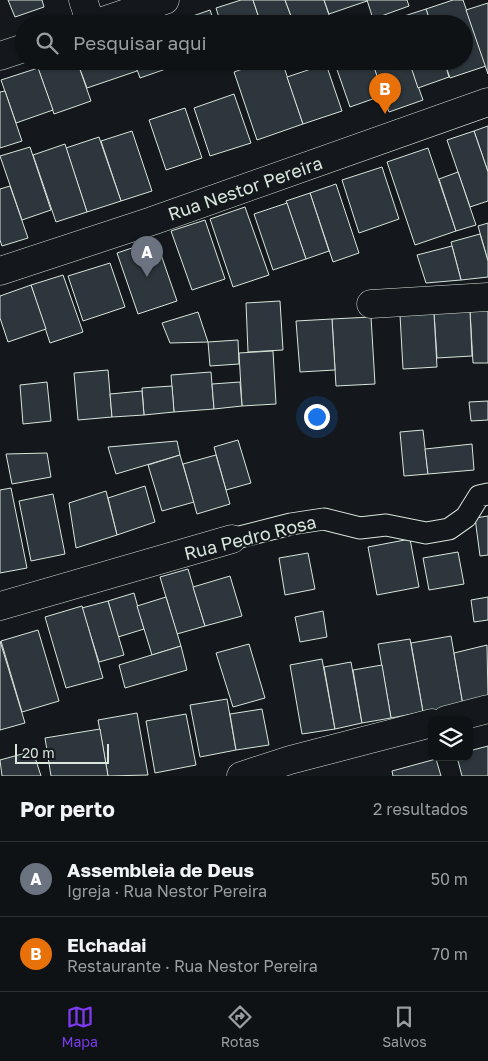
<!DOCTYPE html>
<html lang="pt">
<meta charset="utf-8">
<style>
body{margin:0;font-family:"Golos Text",sans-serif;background:#181b1e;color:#f1f3f6}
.controls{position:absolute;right:15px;bottom:15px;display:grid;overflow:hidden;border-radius:10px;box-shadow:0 1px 4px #0004}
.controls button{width:45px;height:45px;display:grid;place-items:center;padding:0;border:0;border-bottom:1px solid #2f3234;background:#0f1215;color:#f1f3f6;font:25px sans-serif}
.scale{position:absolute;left:15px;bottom:12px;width:94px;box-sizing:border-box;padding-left:5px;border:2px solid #d8e6dc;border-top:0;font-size:14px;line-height:18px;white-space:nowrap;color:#d8e6dc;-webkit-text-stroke:4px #14181c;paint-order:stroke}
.you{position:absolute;left:316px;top:416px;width:18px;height:18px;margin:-12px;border:4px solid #fff;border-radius:50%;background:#1a73e8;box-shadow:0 0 0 8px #1a73e833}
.badge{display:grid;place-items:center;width:32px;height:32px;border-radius:50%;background:#7c3aed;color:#fff;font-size:16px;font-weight:700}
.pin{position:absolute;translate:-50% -41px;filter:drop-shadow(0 1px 2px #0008)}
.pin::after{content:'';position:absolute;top:26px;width:18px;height:15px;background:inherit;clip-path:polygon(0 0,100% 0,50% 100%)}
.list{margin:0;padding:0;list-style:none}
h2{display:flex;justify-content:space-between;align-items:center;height:65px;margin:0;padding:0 20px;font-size:21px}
h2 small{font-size:16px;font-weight:400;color:#9b9ea0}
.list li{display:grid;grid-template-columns:32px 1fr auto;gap:15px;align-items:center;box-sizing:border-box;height:75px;padding:0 20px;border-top:1px solid #2f3234}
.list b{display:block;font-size:19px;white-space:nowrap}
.list p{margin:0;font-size:16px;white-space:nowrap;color:#9b9ea0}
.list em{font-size:16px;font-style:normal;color:#9b9ea0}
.icon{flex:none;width:28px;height:28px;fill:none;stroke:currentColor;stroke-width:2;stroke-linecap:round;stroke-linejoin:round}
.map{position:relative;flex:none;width:488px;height:776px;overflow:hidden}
.search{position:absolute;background:#0f1215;box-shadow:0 1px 4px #0004;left:15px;right:15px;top:15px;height:55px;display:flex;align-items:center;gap:12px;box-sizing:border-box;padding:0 18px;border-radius:28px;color:#9b9ea0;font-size:19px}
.sheet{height:215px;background:#0f1215}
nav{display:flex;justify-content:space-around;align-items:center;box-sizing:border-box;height:70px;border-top:1px solid #2f3234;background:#0f1215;font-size:14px;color:#9b9ea0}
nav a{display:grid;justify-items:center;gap:2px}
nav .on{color:#7c3aed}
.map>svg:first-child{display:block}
</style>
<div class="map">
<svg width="488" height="776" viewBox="0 0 488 776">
<rect width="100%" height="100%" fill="#14181c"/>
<g fill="#2c363c" stroke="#d8e6dc">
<polygon points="8,0 42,0 44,7 15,17"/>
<polygon points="241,0 253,0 261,24 221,24 216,8"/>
<polygon points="253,0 285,0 294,24 261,24"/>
<polygon points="285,0 324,0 332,24 294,24"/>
<polygon points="324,0 367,0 367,1 329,14"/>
<polygon points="367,0 407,0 409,6 373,19"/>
<polygon points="453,0 463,0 486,66 450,78 444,61 464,61 464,24 431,24 426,9"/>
<polygon points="488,3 488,74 466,10"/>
<polygon points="426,9 431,24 396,24 395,19"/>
<polygon points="210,10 215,24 170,24"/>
<polygon points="57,61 77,61 91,101 54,114 38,68"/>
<polygon points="77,61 134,61 137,71 87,88"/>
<polygon points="134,61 183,61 183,63 140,78"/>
<polygon points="183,61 205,61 185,68"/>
<polygon points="265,61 282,61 303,124 257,140 234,72"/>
<polygon points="334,61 372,61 384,95 350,107"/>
<polygon points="372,61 409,61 423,100 389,112"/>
<polygon points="409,61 444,61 449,77 418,88"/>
<polygon points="326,64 342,111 303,124 287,77"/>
<polygon points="38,68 53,110 16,123 1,80"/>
<polygon points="5,91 22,141 0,148 0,92"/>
<polygon points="234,94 251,143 210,156 194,108"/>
<polygon points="185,108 202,158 166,170 149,120"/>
<polygon points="488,126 488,172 474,131"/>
<polygon points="132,131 152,191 121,201 101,141"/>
<polygon points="474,131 488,172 488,201 470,207 447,140"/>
<polygon points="99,137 121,201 87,212 66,148"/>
<polygon points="65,144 87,212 56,222 33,155"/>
<polygon points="30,147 51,210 22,220 0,156"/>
<polygon points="428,148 456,231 415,245 387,162"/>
<polygon points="382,167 399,219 359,233 342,180"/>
<polygon points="458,172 476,225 456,231 439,179"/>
<polygon points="336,184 359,253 333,262 310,193"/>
<polygon points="10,186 28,238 2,246 0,240 0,189"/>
<polygon points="310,193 329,251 306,259 286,201"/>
<polygon points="287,203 306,259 273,270 254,214"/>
<polygon points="245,207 269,275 233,287 210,219"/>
<polygon points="205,220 225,279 192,290 171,231"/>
<polygon points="488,223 488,261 478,226"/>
<polygon points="480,234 488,261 488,277 461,280 451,242"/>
<polygon points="156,240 177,301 138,314 117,253"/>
<polygon points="452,246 461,280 426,283 417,255"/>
<polygon points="110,263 125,307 83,321 68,276"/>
<polygon points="63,275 83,332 50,343 31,285"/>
<polygon points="31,285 46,329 8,342 0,318 0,296"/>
<polygon points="280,301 283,350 248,352 246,303"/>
<polygon points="488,310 488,363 473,363 470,311"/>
<polygon points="470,311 472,356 437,358 434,313"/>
<polygon points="198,312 208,342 170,343 162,323"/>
<polygon points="434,313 437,367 403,369 400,315"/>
<polygon points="371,317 375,384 336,386 332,319"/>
<polygon points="332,319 335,370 300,372 296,321"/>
<polygon points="238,340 239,364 210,366 208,342"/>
<polygon points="273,351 276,404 242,406 239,353"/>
<polygon points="108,370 112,417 78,420 74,373"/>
<polygon points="211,372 214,409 174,412 171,375"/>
<polygon points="47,382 51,421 23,424 20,385"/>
<polygon points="240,382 242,406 214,409 212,384"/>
<polygon points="172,386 174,412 144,415 142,388"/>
<polygon points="142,391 144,415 112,417 110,394"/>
<polygon points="488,401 488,420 471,421 469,402"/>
<polygon points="423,430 428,474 404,476 400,432"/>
<polygon points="238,440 251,483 226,490 214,447"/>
<polygon points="177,441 180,455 116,474 108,447"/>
<polygon points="472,444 474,470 428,474 425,449"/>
<polygon points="47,453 51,477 12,484 6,454"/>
<polygon points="180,455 194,502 162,511 148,465"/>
<polygon points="216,455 230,504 197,514 183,464"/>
<polygon points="145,486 155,522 117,535 108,498"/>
<polygon points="11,488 27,568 0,573 0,490"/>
<polygon points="106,491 117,535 76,548 69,503"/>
<polygon points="53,494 65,554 31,561 19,501"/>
<polygon points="488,516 488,555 480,556 475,518"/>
<polygon points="410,539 419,587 377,595 368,547"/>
<polygon points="458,552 464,584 429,590 423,558"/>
<polygon points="308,553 315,589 285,595 279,558"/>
<polygon points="188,569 205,626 177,634 160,577"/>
<polygon points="230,576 242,616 205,626 193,587"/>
<polygon points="134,593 144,629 118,637 108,601"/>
<polygon points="166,597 181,646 152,655 137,606"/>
<polygon points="488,597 488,620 474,622 471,600"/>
<polygon points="108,601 124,655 99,662 82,608"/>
<polygon points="82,606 103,678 66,688 45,617"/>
<polygon points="323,611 327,637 300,642 295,617"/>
<polygon points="38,630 59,701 22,712 1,641"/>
<polygon points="451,636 463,705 423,712 411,643"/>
<polygon points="410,639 423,712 391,718 378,644"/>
<polygon points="0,641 25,723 0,730"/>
<polygon points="249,644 265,698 233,707 216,653"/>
<polygon points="487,645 488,699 463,705 454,653"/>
<polygon points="181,646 187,670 125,688 119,665"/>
<polygon points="322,659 335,729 302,734 290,665"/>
<polygon points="351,662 362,723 335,729 324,667"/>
<polygon points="382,665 391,718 362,723 353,670"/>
<polygon points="227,699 236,750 200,757 190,705"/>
<polygon points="262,709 269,745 236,750 230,714"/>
<polygon points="137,713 148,775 108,776 98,720"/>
<polygon points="186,714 196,765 155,773 146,721"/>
<polygon points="100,729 108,776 51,776 45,738"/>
<polygon points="488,746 488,776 462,776 457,757 469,757 469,751"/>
<polygon points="33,751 41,776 2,776 0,760"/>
<polygon points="436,759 441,776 393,776 392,771"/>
</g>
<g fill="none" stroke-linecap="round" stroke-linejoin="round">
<g stroke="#d8e6dc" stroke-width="23">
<polyline id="pedestrian" points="232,539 291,524 324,519 360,528 386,525 426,533 449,529 466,517 479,496 488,494"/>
</g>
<g stroke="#d8e6dc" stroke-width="29">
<g id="minor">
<polyline points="83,0 91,24"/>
<polyline points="94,24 165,0"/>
<polyline points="0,56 24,48"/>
<polyline points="0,271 152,221 488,102"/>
<polyline points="371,304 488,297"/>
<polyline points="0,606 232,539"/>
<polyline points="446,720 488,709"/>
<polyline points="241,776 290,760 432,723"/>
</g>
</g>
<use href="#pedestrian" stroke="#14181c" stroke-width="21"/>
<use href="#minor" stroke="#14181c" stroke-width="28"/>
</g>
<g text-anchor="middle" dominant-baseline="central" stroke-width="4" stroke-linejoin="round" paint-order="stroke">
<g font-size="18" fill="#d8e6dc" stroke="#14181c">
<text transform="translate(245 188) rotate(-19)">Rua Nestor Pereira</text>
<text transform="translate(250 537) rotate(-14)">Rua Pedro Rosa</text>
</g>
</g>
</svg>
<div class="controls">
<button><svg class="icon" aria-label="layers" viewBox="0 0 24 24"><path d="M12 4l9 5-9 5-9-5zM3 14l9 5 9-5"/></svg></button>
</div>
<div class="scale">20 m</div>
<div class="you"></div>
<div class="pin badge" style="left:147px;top:277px;background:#6b7280">A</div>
<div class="pin badge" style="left:385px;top:114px;background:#e8710a">B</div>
<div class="search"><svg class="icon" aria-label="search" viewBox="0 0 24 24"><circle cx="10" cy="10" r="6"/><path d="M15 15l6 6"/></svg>Pesquisar aqui</div>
</div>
<section class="sheet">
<h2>Por perto<small>2 resultados</small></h2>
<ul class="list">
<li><span class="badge" style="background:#6b7280">A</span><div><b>Assembleia de Deus</b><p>Igreja · Rua Nestor Pereira</p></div><em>50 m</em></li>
<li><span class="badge" style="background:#e8710a">B</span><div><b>Elchadai</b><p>Restaurante · Rua Nestor Pereira</p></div><em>70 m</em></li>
</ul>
</section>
<nav>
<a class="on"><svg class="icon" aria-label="map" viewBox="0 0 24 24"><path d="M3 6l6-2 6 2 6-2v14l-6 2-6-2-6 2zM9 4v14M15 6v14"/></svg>Mapa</a>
<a><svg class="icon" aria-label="directions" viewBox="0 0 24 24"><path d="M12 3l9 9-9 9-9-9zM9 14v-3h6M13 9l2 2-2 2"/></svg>Rotas</a>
<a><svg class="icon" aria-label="saved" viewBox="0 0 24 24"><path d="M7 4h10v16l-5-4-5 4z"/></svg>Salvos</a>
</nav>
